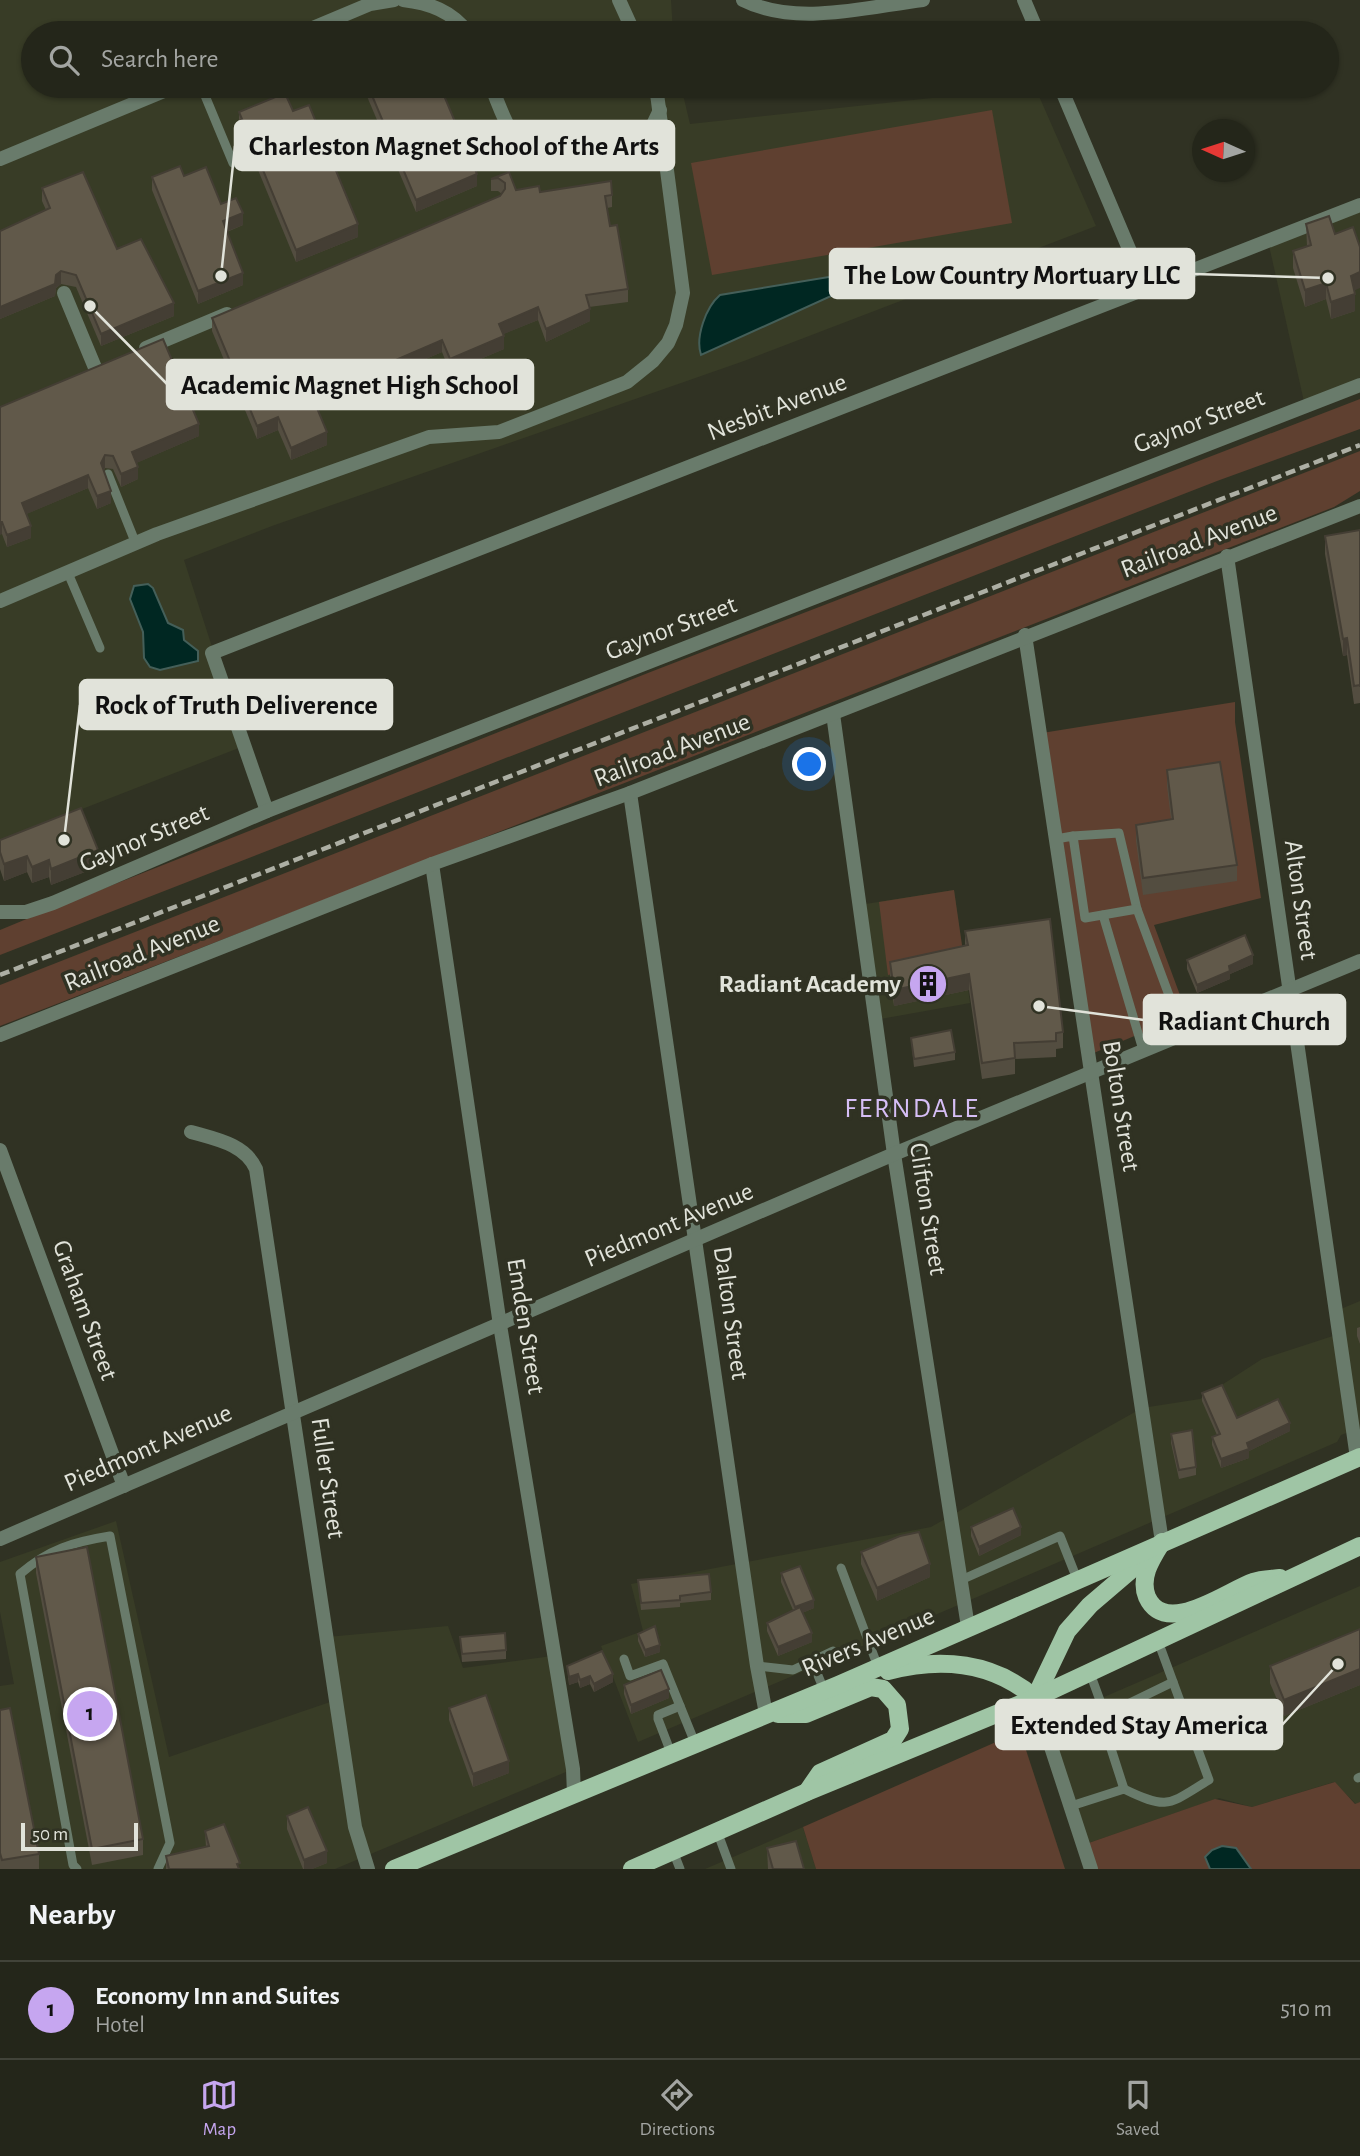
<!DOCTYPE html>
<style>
body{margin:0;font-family:"Alegreya Sans",sans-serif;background:#2c2e23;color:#f1f3f6}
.compass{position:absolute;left:1192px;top:119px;width:63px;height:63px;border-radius:50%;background:#24261a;box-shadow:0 2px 5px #0004;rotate:273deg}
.scale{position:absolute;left:21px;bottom:18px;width:117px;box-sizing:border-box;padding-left:7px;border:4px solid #e1e3da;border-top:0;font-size:19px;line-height:24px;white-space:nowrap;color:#e1e3da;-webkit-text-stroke:5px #303223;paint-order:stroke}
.you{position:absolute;left:810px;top:765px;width:24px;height:24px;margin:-18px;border:5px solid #fff;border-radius:50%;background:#1a73e8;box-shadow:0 0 0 10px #1a73e833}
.badge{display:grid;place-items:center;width:46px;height:46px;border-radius:50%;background:#c6a6f0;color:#111;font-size:23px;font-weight:700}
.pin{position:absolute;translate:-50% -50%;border:4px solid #fff;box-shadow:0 2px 7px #0006}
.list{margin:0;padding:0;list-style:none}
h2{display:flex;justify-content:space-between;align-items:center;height:91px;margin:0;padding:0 28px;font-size:30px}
h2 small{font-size:23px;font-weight:400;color:#a3a5a2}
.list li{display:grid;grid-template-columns:46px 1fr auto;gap:21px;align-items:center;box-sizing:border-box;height:98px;padding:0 28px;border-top:2px solid #414339}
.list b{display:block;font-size:26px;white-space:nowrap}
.list p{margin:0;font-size:23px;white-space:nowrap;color:#a3a5a2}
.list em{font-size:23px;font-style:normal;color:#a3a5a2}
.icon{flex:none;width:38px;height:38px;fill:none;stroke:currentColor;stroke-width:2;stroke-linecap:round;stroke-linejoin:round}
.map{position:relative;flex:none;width:1360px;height:1869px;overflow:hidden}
.search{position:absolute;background:#24261a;box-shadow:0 2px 5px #0004;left:21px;right:21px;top:21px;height:77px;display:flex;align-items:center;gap:18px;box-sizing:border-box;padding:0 24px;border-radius:38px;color:#a3a5a2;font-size:26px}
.sheet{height:189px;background:#24261a}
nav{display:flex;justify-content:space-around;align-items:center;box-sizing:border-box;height:98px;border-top:2px solid #414339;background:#24261a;font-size:19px;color:#a3a5a2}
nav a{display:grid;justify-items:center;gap:4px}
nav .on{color:#c6a6f0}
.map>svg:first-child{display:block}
</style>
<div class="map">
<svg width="1360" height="1869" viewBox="0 0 1360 1869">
<rect width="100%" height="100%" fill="#303223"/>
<g fill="#383c26">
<polygon points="0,0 671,0 673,33 33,33 33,86 681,86 690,124 1035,87 1096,226 744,361 272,526 184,560 244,746 0,841"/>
<polygon points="1360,205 1360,385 1305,406 1268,241"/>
<polygon points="954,890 970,1003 875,1020 859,905"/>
<polygon points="1360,1301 1360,1428 1341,1435 1337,1442 1082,1552 638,1742 601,1646 643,1631 631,1584 931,1527 1142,1408 1200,1399 1262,1359 1339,1334 1336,1311"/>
<polygon points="116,1521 169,1757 336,1700 327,1637 448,1626 463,1668 552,1656 573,1769 335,1869 0,1869 0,1686 14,1684 0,1612 0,1562"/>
<polygon points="1360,1586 1360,1802 1356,1804 1334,1782 1252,1807 1219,1798 1083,1845 1044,1723"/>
<polygon points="803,1827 816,1869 705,1869"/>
</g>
<g fill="#5f4030">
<polygon points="992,110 1012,223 712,275 691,163"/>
<polygon points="1360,399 1360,429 1217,481 0,955 0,930 29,918 653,671"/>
<polygon points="1360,451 1360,491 1334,507 0,1026 0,985"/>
<polygon points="1235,702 1235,722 1261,898 1154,925 1187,1014 1089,1055 1042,733"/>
<polygon points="954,890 964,959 888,975 879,902"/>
<polygon points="1008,1741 1021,1745 1026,1750 1065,1869 816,1869 803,1827 996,1742"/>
<polygon points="1335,1782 1355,1804 1360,1802 1360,1869 1251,1869 1236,1848 1205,1857 1210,1869 1091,1869 1083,1845 1215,1799 1252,1807"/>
</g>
<g fill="#002722" stroke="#445f59" stroke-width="2">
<path d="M853,273L860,275L862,282L701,355C695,337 706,307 720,295Z"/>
<polygon points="148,584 153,588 168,623 183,630 184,640 198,651 198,661 160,670 150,667 144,658 143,632 130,599 134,586"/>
<polygon points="1222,1846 1236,1848 1251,1869 1210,1869 1205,1857 1212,1850"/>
</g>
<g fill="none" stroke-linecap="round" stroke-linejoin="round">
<g stroke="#697b6b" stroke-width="9">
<polyline points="201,86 233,163"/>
<polyline points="108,474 136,544"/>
<polyline points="68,573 100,648"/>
<polyline points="1073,836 1119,833 1137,909"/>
<polyline points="1056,839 1073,836 1085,918 1137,909 1183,1033"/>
<polyline points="1103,915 1143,1050"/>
<polyline points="841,1568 878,1667"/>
<polyline points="961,1580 1060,1536 1077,1579"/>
<polyline points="624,1659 630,1676 663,1664 695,1743"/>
<polyline points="812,1661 824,1690"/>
<polyline points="757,1666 793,1670 833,1651"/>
<polyline points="1090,1673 1102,1706 1105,1730"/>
<polyline points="1103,1716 1173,1682"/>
<polyline points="1052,1748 1105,1730 1124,1789"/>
<polyline points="671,1753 658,1719 658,1715 680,1706"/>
<polyline points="1358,1778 1360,1777"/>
<path d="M1071,1806L1124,1789C1169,1811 1169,1804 1209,1780L1158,1641"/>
<polyline points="717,1831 731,1869"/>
<polyline points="673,1851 680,1869"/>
<path d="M77,1869L73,1865L20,1574C49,1549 73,1542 110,1536L170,1843L158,1869"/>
</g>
<g stroke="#697b6b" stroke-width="14">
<polyline points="64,293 96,370"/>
<polyline points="146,348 227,314"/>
</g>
<g stroke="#697b6b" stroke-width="14">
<path d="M403,0C429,3 452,11 468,33"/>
<polyline points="619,0 634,33"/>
<path d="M743,0C796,27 866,7 923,0"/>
<polyline points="1024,0 1038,33"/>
<polyline points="301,33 370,4 394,0"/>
<path d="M491,86C502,111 510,145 538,155L633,146L648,135L660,110"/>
<polyline points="1060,86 1146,289"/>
<polyline points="0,159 176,86"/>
<polyline points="1227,556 1357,1458"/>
<polyline points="0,601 157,534 429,437 499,432 627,382 653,361 668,343 676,325 683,293 656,86"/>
<polyline points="1025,635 1162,1542"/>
<polyline points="833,714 894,1154 968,1627"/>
<polyline points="630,793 757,1666 766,1714"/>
<polyline points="267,811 212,653 1360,205"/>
<polyline points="432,864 500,1325 573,1769 574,1794"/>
<polyline points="0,912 26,912 53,903 267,811 1360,385"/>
<polyline points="0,1035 432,864 630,793 1360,506"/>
<path d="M191,1132C215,1139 245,1144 256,1169L355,1827L368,1869"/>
<polyline points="0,1150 124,1486"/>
<polyline points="0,1539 894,1154 1360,961"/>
</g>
<polyline stroke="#697b6b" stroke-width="14" points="1035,1698 1091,1869"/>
<g stroke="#9fc5a5" stroke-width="18">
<path d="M1162,1542C1152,1558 1139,1577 1147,1597C1166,1638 1227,1591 1253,1582C1261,1579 1271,1579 1280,1578"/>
<path d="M888,1671C941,1657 993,1662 1035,1698"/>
<polyline points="1035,1698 1067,1631 1090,1605 1152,1552"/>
<polyline points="778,1714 806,1714 871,1687 883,1689 897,1705 900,1729 893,1740 820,1773 807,1792"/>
<polyline points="394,1869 838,1685 1360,1457"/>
<polyline points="632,1869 807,1792 1035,1698 1360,1546"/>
</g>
<polyline stroke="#adafa4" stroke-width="4.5" stroke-dasharray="10 5" stroke-linecap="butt" points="0,975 1360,445"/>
</g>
<g fill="#534d40">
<polygon points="366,86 440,86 477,186 416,212 366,94"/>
<polygon points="293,111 358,237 296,262 239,124 239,112"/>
<polygon points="509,172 516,190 612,195 612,207 607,208 610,226 628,289 628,302 589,307 590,321 546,342 538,320 503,334 504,349 450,372 442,352 316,406 327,445 291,460 278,430 257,439 212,331 212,318 500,196 502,194 498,191 491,191 491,179"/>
<polygon points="184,176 221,204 243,225 227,232 243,285 198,304 152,190 152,177"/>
<polygon points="42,188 117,249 174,316 101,346 76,287 61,284 56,288 55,296 0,319 0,231 46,210 42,201"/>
<polygon points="1306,224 1354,291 1355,311 1331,319 1326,299 1305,307 1293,268 1293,251 1307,246"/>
<polygon points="0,407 199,436 136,463 138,479 121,487 113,469 105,468 104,470 111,503 97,509 88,488 26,514 31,538 7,547 2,534"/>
<polygon points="1360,530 1360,704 1360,703 1354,704 1347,655 1343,656 1325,554 1325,536"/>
<polygon points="1167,770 1237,865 1237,881 1143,895 1136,841 1136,825 1171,819 1167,786"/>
<polygon points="0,840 98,867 51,885 49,877 32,883 27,872 4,881 0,869"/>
<polygon points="965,931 1063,1032 1063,1048 1056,1049 1056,1057 1015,1059 1015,1074 982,1079 969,990 894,1006 890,977 890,962 965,946"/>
<polygon points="1187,960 1253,964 1230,974 1230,979 1197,993 1187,969"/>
<polygon points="911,1038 955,1052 955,1060 914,1067"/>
<polygon points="1360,1327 1360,1344 1357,1336 1357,1328"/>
<polygon points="1202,1393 1237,1418 1290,1431 1249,1451 1249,1458 1221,1468 1212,1445 1212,1437 1217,1435 1202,1401"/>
<polygon points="1171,1434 1196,1467 1196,1475 1179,1479 1171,1443"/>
<polygon points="971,1527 1021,1535 979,1556 971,1536"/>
<polygon points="861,1552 930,1577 877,1601 861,1564"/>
<polygon points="36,1557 143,1839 143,1855 92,1865 36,1573"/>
<polygon points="781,1573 814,1608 802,1613 812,1642 778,1656 767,1631 767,1623 793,1610 781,1582"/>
<polygon points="638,1580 711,1592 711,1600 680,1603 680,1607 641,1610"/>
<polygon points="1360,1629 1360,1685 1284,1716 1270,1683 1270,1666"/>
<polygon points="638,1634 660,1652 645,1657 638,1641"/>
<polygon points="460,1637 506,1650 506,1659 462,1662"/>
<polygon points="567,1666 613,1682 594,1692 590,1684 580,1688 578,1682 569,1685"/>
<polygon points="624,1685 669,1698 631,1714 624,1694"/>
<polygon points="449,1708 509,1773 473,1787 449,1720"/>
<polygon points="0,1710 39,1854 39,1869 0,1869"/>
<polygon points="287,1816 327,1863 312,1869 303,1869 287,1829"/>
<polygon points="205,1831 240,1869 166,1869 166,1856 206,1847"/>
<polygon points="767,1848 804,1869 768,1869"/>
</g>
<g fill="#443e34">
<polygon points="477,174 477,186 416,212 416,200"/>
<polygon points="243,213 243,225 223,233 223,221"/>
<polygon points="358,224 358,237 296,262 296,250"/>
<polygon points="61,271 61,284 56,288 55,296 0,319 0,307"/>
<polygon points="1360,272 1360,288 1351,292 1351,276"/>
<polygon points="243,273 243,285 198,304 198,291"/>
<polygon points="1326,283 1326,299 1305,307 1305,290"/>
<polygon points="1355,294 1355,311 1331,319 1331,302"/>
<polygon points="174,303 174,316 101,346 101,334"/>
<polygon points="538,307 538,320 499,336 499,324"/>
<polygon points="590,309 590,321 546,342 546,329"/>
<polygon points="504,336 504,349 450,372 450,359"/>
<polygon points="442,340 442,352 312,408 312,396"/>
<polygon points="278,417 278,430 257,439 257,426"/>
<polygon points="199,424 199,436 132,465 132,452"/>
<polygon points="327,432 327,445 291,460 291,448"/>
<polygon points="105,455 105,468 101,476 101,463"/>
<polygon points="138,467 138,479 121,487 121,474"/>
<polygon points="88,475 88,488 22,516 22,503"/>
<polygon points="111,491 111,503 97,509 97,496"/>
<polygon points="0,522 2,522 2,534 0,535"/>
<polygon points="31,526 31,538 7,547 7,535"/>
<polygon points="1347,638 1347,655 1343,656 1343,639"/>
<polygon points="98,850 98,867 51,885 51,869"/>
<polygon points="27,856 27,872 4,881 4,864"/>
<polygon points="49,860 49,877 32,883 32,867"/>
<polygon points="1253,955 1253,964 1230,974 1230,979 1197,993 1197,985 1229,966"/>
<polygon points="969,974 969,990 894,1006 894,990"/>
<polygon points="1290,1423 1290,1431 1249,1451 1249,1458 1221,1468 1221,1459 1247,1443"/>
<polygon points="1021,1527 1021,1535 979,1556 979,1547"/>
<polygon points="930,1564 930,1577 877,1601 877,1588"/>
<polygon points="814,1600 814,1608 795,1616 795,1607"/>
<polygon points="812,1633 812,1642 778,1656 778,1647"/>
<polygon points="660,1645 660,1652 645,1657 645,1650"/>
<polygon points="1360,1669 1360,1685 1284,1716 1284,1700"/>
<polygon points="578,1674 578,1682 569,1685 569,1677"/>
<polygon points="613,1674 613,1682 594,1692 594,1684"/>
<polygon points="590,1676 590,1684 580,1688 580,1680"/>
<polygon points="669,1689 669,1698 631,1714 631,1705"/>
<polygon points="509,1761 509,1773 473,1787 473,1774"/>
<polygon points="327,1851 327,1863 312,1869 304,1869 304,1860"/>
</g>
<g fill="#61594a" stroke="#443e34" stroke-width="2">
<polygon points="368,86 440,86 477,174 416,200"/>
<polygon points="285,93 293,111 309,105 358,224 296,250 239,112"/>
<polygon points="180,166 184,176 206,167 221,204 236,198 243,213 223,221 243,273 198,291 152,177"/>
<polygon points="83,172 117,249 141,239 174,303 101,334 76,275 61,271 56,275 55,284 0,307 0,231 50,208 42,188"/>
<polygon points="509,172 516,190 539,186 540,192 611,181 612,195 605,196 610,226 617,225 628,289 586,295 590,309 546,329 538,307 499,324 504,336 450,359 442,340 312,396 327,432 291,448 278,417 257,426 212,318 500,196 505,189 505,183 498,178 491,179"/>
<polygon points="1329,216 1335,234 1353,227 1360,247 1360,272 1351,276 1355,294 1331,302 1326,283 1305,290 1293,251 1311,245 1306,224"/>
<polygon points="163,339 199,424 132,452 138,467 121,474 113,456 105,455 101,463 111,491 97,496 88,475 22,503 31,526 7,535 2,522 0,522 0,407"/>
<polygon points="1360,530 1360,687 1360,685 1354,686 1347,638 1343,639 1325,536"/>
<polygon points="1220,762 1237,865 1143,878 1136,825 1173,819 1167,770"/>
<polygon points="81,808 98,850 51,869 49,860 32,867 27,856 4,864 0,852 0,840"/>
<polygon points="1050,919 1063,1032 1056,1033 1056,1041 1014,1043 1015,1058 982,1063 969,974 894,990 890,962 968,945 965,931"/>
<polygon points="1245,935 1253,955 1229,966 1230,971 1197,985 1187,960"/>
<polygon points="951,1030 955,1052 914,1059 911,1038"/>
<polygon points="1222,1385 1237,1418 1278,1399 1290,1423 1247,1443 1249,1449 1221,1459 1212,1437 1220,1434 1202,1393"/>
<polygon points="1192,1430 1196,1467 1179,1470 1171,1434"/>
<polygon points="1013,1508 1021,1527 979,1547 971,1527"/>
<polygon points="919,1532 930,1564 877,1588 861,1552 900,1536"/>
<polygon points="87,1547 143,1839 92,1849 36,1557"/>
<polygon points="800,1566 814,1600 795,1607 781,1573"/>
<polygon points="709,1574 711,1592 680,1596 680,1600 641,1603 638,1580"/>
<polygon points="800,1607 812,1633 778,1647 767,1623"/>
<polygon points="655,1626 660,1645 645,1650 638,1634"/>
<polygon points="1360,1629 1360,1669 1284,1700 1270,1666"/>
<polygon points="505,1633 506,1650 462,1654 460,1637"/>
<polygon points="602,1651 613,1674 594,1684 590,1676 580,1680 578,1674 569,1677 567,1666"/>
<polygon points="661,1670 669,1689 631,1705 624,1685"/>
<polygon points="486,1695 509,1761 473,1774 449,1708"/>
<polygon points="10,1708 39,1854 2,1860 0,1853 0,1710"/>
<polygon points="308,1807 327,1851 304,1860 287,1816"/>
<polygon points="224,1824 240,1863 237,1864 239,1869 169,1869 166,1856 209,1846 205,1831"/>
<polygon points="796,1841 804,1869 773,1869 767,1848"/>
</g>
<defs>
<g id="building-disc" transform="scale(2.0125)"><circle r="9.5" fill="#c6a6f0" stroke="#303223"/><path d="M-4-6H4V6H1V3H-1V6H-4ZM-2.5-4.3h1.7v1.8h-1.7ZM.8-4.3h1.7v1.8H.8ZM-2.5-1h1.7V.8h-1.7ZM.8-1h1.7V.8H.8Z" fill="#111"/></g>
</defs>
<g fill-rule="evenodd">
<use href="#building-disc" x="928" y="984"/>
</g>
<g text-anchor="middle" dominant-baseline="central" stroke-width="7" stroke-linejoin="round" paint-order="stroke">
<g font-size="26" fill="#e1e3da" stroke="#303223">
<text transform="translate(777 407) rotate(-21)">Nesbit Avenue</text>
<text transform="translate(1199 421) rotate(-21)">Gaynor Street</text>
<text transform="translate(1199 541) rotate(-21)">Railroad Avenue</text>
<text transform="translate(671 628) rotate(-21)">Gaynor Street</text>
<text transform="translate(672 750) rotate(-21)">Railroad Avenue</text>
<text transform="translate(144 838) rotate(-23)">Gaynor Street</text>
<text transform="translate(1301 900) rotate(82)">Alton Street</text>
<text transform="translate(142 953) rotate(-22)">Railroad Avenue</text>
<text transform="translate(1121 1106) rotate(81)">Bolton Street</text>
<text transform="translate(928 1209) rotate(81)">Clifton Street</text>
<text transform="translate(669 1225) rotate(-23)">Piedmont Avenue</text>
<text transform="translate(85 1310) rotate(70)">Graham Street</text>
<text transform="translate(731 1313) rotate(82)">Dalton Street</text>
<text transform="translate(526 1326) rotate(81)">Emden Street</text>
<text transform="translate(148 1448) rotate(-24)">Piedmont Avenue</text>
<text transform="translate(328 1478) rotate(82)">Fuller Street</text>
<text transform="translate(868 1642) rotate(-23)">Rivers Avenue</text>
</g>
<g font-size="26" font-weight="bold" fill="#e1e3da" stroke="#303223" text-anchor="end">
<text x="901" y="984">Radiant Academy</text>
</g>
<g font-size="28" letter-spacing="2" fill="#d6bef6" stroke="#303223">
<text x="912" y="1109">FERNDALE</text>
</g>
</g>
<path fill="none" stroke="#e1e3da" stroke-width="2.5" d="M221 276L235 146M1328 278L1194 274M90 306L167 384M64 840L80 705M1039 1006L1144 1020M1338 1664L1282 1725"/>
<g fill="#e1e3da" stroke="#303223" stroke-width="2.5">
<circle cx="221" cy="276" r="7"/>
<circle cx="1328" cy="278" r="7"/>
<circle cx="90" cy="306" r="7"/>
<circle cx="64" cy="840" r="7"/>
<circle cx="1039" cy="1006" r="7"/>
<circle cx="1338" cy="1664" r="7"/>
</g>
<g fill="#e1e3da" stroke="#e1e3da" stroke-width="2.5">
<rect x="235" y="121" width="439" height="49" rx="7"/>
<rect x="830" y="249" width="364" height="49" rx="7"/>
<rect x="167" y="360" width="366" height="49" rx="7"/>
<rect x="80" y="680" width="312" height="49" rx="7"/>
<rect x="1144" y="995" width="201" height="49" rx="7"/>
<rect x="996" y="1700" width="286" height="49" rx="7"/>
</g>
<g font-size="28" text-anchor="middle" font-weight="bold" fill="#111">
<text x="454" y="155">Charleston Magnet School of the Arts</text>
<text x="1012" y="284">The Low Country Mortuary LLC</text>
<text x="350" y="394">Academic Magnet High School</text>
<text x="236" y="714">Rock of Truth Deliverence</text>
<text x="1244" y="1030">Radiant Church</text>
<text x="1139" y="1734">Extended Stay America</text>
</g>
</svg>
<svg class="compass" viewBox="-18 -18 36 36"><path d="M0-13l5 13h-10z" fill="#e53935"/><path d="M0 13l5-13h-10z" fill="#a3a5a2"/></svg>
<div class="scale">50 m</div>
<div class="you"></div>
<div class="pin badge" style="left:90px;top:1714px">1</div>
<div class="search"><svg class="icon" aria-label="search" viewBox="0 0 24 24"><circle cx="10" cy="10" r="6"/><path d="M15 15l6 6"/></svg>Search here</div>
</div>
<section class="sheet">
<h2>Nearby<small></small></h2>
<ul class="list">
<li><span class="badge">1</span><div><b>Economy Inn and Suites</b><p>Hotel</p></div><em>510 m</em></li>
</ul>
</section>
<nav>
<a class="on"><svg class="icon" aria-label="map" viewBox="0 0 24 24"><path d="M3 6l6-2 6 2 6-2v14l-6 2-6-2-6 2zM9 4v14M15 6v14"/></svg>Map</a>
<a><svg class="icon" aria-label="directions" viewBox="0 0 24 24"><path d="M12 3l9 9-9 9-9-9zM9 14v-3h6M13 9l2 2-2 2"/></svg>Directions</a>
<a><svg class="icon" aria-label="saved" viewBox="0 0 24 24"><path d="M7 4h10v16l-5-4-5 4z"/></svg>Saved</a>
</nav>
